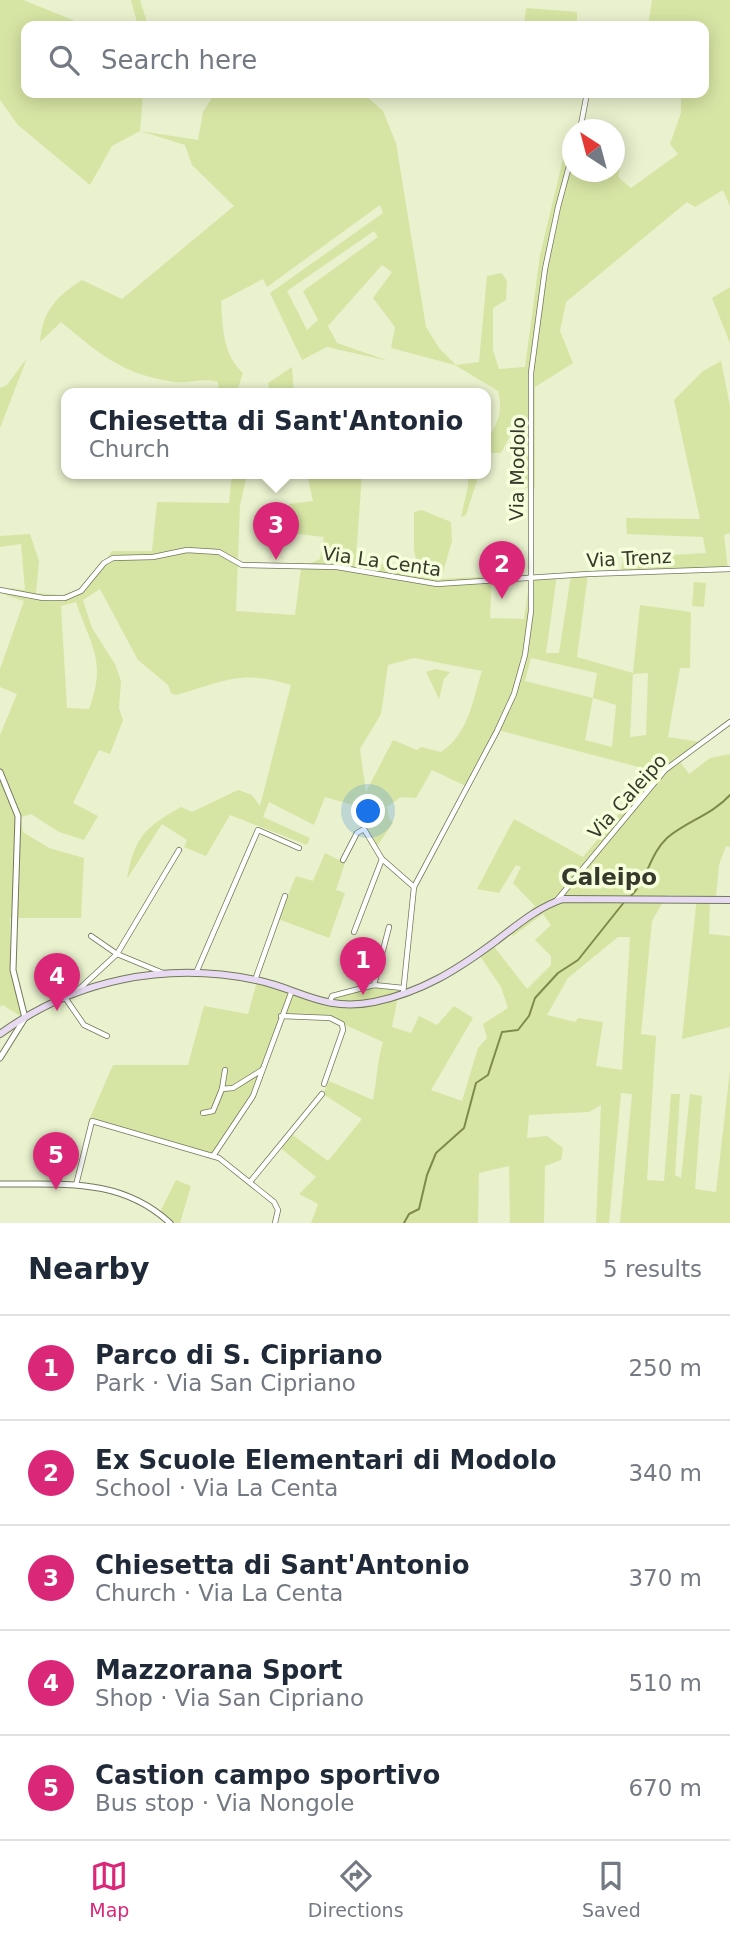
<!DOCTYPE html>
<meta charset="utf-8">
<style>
body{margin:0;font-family:"DejaVu Sans",sans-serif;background:#f2f2f3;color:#1f2937}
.compass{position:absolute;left:562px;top:119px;width:63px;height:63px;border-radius:50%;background:#fff;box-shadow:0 4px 18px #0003;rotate:324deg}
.you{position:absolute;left:369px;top:812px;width:24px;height:24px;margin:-18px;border:5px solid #fff;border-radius:50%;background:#1a73e8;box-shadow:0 0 0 10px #1a73e833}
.badge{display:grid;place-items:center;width:46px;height:46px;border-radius:50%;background:#db2777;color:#fff;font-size:23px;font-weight:700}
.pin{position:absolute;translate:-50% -58px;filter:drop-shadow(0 2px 4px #0008)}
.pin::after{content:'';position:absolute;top:37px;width:24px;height:21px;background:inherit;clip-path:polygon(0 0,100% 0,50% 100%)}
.popup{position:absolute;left:61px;top:388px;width:430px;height:91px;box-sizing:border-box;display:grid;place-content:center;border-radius:14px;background:#fff;filter:drop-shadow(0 2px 5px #0005);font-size:23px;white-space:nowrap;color:#747a83}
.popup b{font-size:26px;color:#1f2937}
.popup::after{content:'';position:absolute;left:50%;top:100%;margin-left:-14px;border:14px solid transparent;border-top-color:#fff}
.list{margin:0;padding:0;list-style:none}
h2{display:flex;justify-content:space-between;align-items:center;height:91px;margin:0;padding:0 28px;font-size:30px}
h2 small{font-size:23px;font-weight:400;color:#747a83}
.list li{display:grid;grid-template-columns:46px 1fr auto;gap:21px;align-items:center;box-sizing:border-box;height:105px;padding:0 28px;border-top:2px solid #e0e1e3}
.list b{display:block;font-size:26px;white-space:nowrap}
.list p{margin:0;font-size:23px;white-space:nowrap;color:#747a83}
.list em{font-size:23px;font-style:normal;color:#747a83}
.icon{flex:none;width:38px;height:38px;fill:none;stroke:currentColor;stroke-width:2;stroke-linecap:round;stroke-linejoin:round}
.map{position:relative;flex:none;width:730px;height:1223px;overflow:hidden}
.search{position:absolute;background:#fff;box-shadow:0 4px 18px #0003;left:21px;right:21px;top:21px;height:77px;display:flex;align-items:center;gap:18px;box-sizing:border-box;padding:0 24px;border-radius:14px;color:#747a83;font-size:26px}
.sheet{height:616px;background:#fff}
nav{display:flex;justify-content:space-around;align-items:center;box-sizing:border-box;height:98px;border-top:2px solid #e0e1e3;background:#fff;font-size:19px;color:#747a83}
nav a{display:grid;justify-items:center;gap:4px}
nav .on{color:#db2777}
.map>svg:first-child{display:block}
</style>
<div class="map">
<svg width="730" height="1223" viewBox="0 0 730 1223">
<rect width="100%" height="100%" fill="#e9f1ce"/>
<g fill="#d7e5a4" fill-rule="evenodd">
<path d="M0,0H23L80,23L79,26H26V93H143L140,131L198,140L203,112L215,93L365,95L383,111L396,143L426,327L439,348L456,365L479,362L487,276L501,273L507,280L506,300L493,308V350L499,369L525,367L540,255L570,130L572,172H614L615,143L624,146L618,177L631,188L678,154L670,144L681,113V93H704V26H648L652,0H730V206L723,190L695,207L687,202L566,302L560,331L573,363L535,387V489L515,486L518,457L515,426L501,453H491L486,461V439C499,424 503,410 498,391L455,365L391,348L395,327L373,298L392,272L382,265L328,326L337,343L389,361L327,347L302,360L270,293L383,213L380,205L267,287L263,279L221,301C223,327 222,354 243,373L236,394H219L218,382C203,377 190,384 175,382C123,375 100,354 61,322L40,342C43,310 56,297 82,280L122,299L234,206L192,165L185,145L140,131L112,146L90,185L18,125L0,100ZM374,231L378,237L303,291L318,320L307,330L287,291Z"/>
<polygon points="131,0 140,0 148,26 138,26"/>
<polygon points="526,8 577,12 577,26 524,26"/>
<polygon points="730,287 730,343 712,298"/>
<polygon points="27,358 0,428 0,388 7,385"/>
<polygon points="721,361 730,406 730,533 724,535 728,569 621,572 623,558 706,553 703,537 627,534 626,518 700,519 674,400 703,371"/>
<polygon points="292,367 294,394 271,394 268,383"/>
<path d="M232,474H247L240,505L236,611L295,615L301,568L320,559L324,537L289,533V504L313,501L307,474H362L356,558L419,572L414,550V512L422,510L451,522L452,541L441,579L492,576L490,618L524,619L530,577L557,575L546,653H559L571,575L588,574L577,657L633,673L640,605L691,612L690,668H680L668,737L701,742L678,759L689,774L710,758L730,754V847L726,846L719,865L716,897H710L709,934L730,936V1027L682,1039L697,896L667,895L652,921L641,1034L656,1036L647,1180L664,1181L671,1094H680L675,1175L681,1178L690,1094L702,1096L695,1189L716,1192L730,1070V1223H620L632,1094L621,1093L609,1223H596L601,1105L589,1112L529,1115L527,1138L547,1136L563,1148L561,1160L545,1166L544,1223H510L509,1166L479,1173L478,1223H311L318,1204L299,1194L316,1177L278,1146L290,1133L328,1161L362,1119L323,1094L329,1081L373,1100C377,1079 377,1062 383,1042L330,1018L281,1016L253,1096L211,1154L192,1152L89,1120L113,1065H188L204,1006L248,1014L258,978C275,984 315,1002 332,999C351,996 379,977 399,992L392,1027L411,1033L419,1016L437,1025L454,1006L473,1018L431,1090L462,1101L478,1048L487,1038L483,1024L508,1008L501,987L478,953L492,944L527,989L551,965V956L535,940L551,925L543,914L513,936L509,931L535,906L513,883L521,867L516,865L499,893L477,889L514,819L583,857L654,771L498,730L468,787L432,770L416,798L401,797L387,807L389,818L393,823L375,849L360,807L325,797L314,825L269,802L263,817L310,838L307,845L230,815L206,856L184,847L187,840L162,824L127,879C134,838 145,827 181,807L192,812L238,790L252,795L260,806L291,685C240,669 224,682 176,695L171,693L168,685L138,660L100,589L83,600L92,628L115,664L121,681L119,708L123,720L110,754L99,750L73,803L98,816L84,840L59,832L31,814L21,817L23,832L49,848L84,858L81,918H10L11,974L23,1018L3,1005L0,1007V735L17,694L0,687V669L24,601L5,595L10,588L25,590L21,544L0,547V536L30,534L39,561L36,593L62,595L88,587L112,551H152L157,502L229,503ZM76,602C91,647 107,660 89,709L67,708L61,606ZM414,658L482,671C472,702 469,733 441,752L421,747L417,750L393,740L366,792L360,749L381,714L388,665ZM531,658L597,673L593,698L525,681ZM648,673L646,735L630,737L633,674ZM593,698L616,705L612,747L585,740ZM618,937H630L622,1070L596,1066L603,1022L578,1018L575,1022L547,1015L568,978Z"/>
<polygon points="468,474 479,474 466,515 461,517 468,486"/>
<polygon points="694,582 706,583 704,607 692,606"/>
<polygon points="435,669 450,672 444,679 439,699 426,672"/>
<polygon points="325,853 345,863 336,890 345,893 329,938 278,919 296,876 313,881"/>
<polygon points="176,1180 191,1186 180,1223 171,1223 160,1212"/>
</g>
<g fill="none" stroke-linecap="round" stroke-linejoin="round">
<g stroke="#7e8b48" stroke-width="2">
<path d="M629,898C648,880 649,855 667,838C687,821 712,815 730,795"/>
<polyline points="404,1223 409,1214 419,1209 427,1175 436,1153 464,1128 476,1083 488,1075 502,1032 518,1030 529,1016 535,998 558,973 578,960 625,901"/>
</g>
<g stroke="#727959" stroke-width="6">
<g id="minor">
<polyline points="580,130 587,93"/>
<polyline points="0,590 43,598 65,598 81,591 104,563 113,558 153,557 187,550 219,552 242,565 337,567 437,584 588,574 730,569"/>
<polyline points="343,860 357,833 364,829 382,859 414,887"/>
<polyline points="557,900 665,770 730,722"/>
<polyline points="354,932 382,859"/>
<polyline points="91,936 117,954 163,973"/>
<polyline points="196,973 258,830 299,848"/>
<polyline points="255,980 285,896"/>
<polyline points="374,985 389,927"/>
<polyline points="77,991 117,954 179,850"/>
<polyline points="403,994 414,887 497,731 514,694 525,655 531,611 531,373 545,269 558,207 572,155"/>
<polyline points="64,996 84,1025 107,1036"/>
<polyline points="330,1002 332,996 374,985 403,988"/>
<polyline points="281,1016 330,1018 342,1024 343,1030 324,1084"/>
<polyline points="225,1070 222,1089 233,1088 262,1070"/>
<polyline points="203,1113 213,1111 222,1089"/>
<polyline points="213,1156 253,1096 291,993"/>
<polyline points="250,1182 322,1094"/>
<polyline points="76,1185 92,1121 219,1158 274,1202 278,1210 275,1223"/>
</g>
</g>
<g stroke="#727959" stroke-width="7">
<g id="tertiary">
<polyline points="0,772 18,816 13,970 25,1018 0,1058"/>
<path d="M0,1184C63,1185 120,1177 170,1223"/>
</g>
</g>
<g stroke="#727959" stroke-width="8">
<path id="secondary" d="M0,1034C74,980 165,961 256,980C300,989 324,1012 374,1002C422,992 457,970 496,941C516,926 538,907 563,899L730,900"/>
</g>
<use href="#minor" stroke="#fff" stroke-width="4.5"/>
<use href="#tertiary" stroke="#fff" stroke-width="5"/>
<use href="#secondary" stroke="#e9daf3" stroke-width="6"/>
</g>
<g text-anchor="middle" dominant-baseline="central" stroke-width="7" stroke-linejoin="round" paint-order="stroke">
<g font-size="19" fill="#35382a" stroke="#f6ffdb">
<text transform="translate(517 469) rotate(-89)">Via Modolo</text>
<text transform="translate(629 558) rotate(-3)">Via Trenz</text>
<text transform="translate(382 561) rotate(8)">Via La Centa</text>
<text transform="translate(627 796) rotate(-48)">Via Caleipo</text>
</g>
<g font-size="23" font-weight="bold" fill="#35382a" stroke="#f6ffdb">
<text x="609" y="877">Caleipo</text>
</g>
</g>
</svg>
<svg class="compass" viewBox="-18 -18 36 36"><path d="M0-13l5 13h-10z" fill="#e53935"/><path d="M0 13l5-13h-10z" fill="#747a83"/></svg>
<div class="you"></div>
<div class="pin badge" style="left:363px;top:995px">1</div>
<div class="pin badge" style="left:502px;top:599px">2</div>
<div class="pin badge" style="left:276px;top:560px">3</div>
<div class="popup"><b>Chiesetta di Sant'Antonio</b>Church</div>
<div class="pin badge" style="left:57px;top:1011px">4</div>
<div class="pin badge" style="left:56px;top:1190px">5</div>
<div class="search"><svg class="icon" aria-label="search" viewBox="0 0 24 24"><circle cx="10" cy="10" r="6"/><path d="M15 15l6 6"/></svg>Search here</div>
</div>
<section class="sheet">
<h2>Nearby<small>5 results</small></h2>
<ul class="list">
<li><span class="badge">1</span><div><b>Parco di S. Cipriano</b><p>Park · Via San Cipriano</p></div><em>250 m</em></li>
<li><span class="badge">2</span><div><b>Ex Scuole Elementari di Modolo</b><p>School · Via La Centa</p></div><em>340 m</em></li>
<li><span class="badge">3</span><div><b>Chiesetta di Sant'Antonio</b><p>Church · Via La Centa</p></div><em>370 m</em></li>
<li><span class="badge">4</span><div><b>Mazzorana Sport</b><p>Shop · Via San Cipriano</p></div><em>510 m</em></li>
<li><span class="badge">5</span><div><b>Castion campo sportivo</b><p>Bus stop · Via Nongole</p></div><em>670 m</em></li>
</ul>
</section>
<nav>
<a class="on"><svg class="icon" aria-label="map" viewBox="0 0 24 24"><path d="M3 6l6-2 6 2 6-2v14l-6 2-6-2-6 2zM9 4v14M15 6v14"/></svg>Map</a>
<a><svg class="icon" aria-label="directions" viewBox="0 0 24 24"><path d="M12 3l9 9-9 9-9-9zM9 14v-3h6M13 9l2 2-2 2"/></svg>Directions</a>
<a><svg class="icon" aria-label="saved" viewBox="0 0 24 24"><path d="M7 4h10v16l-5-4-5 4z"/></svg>Saved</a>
</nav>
